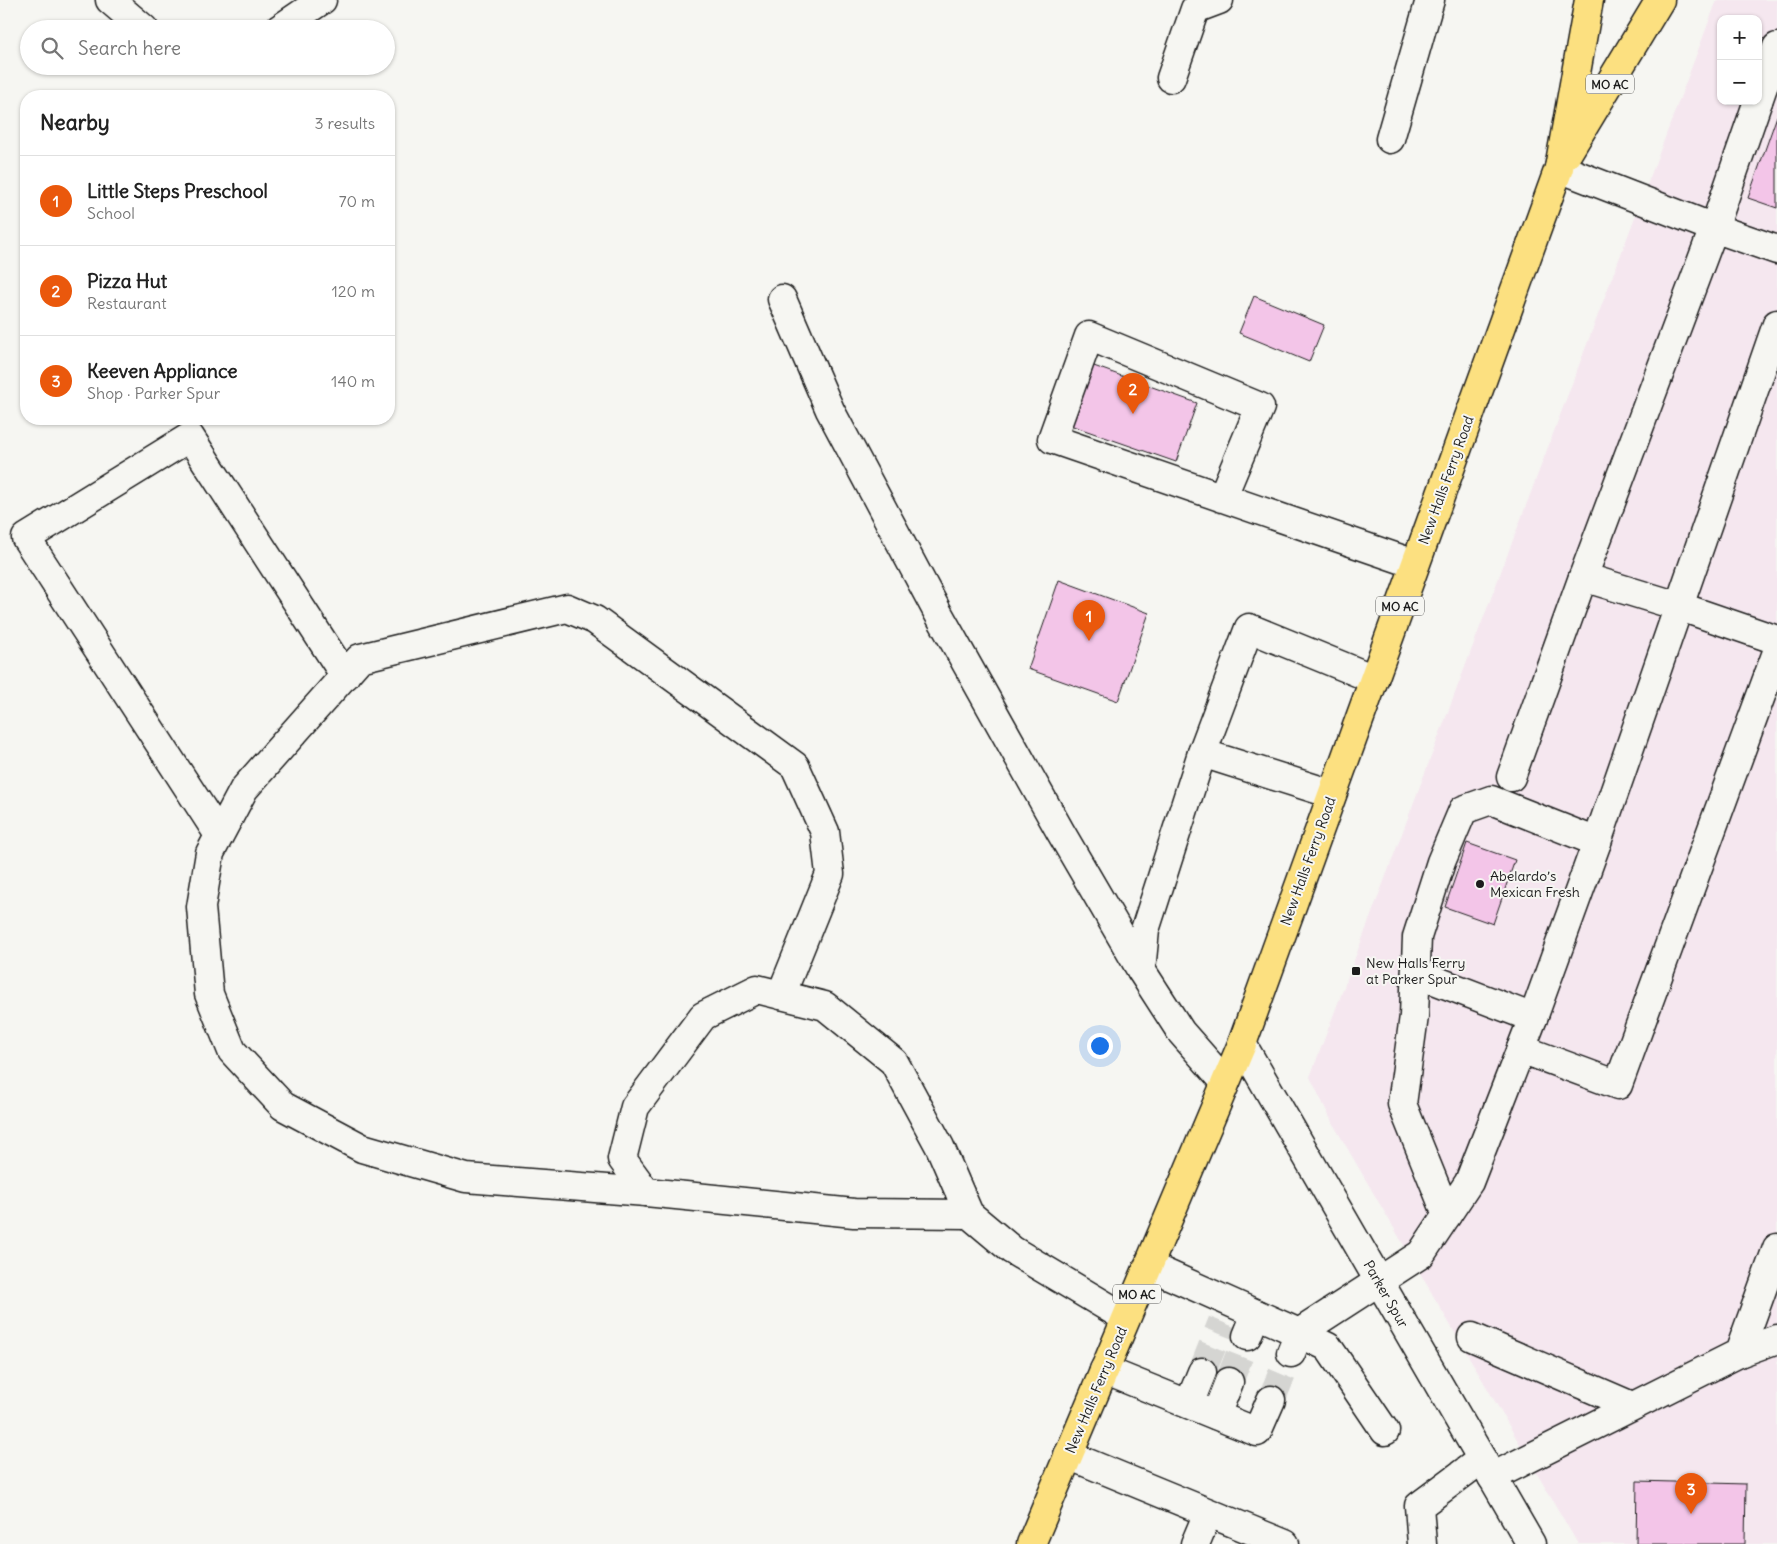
<!DOCTYPE html>
<meta charset="utf-8">
<style>
body{margin:0;font-family:Delius,sans-serif;background:#f2f2f2;color:#222}
.controls{position:absolute;right:15px;top:15px;display:grid;overflow:hidden;border-radius:10px;box-shadow:0 1px 4px #0004}
.controls button{width:45px;height:45px;display:grid;place-items:center;padding:0;border:0;border-bottom:1px solid #e0e0e0;background:#fff;color:#222;font:25px sans-serif}
.you{position:absolute;left:1099px;top:1045px;width:18px;height:18px;margin:-12px;border:4px solid #fff;border-radius:50%;background:#1a73e8;box-shadow:0 0 0 8px #1a73e833}
.badge{display:grid;place-items:center;width:32px;height:32px;border-radius:50%;background:#ea580c;color:#fff;font-size:16px;font-weight:700}
.pin{position:absolute;translate:-50% -41px;filter:drop-shadow(0 1px 2px #0008)}
.pin::after{content:'';position:absolute;top:26px;width:18px;height:15px;background:inherit;clip-path:polygon(0 0,100% 0,50% 100%)}
.list{margin:0;padding:0;list-style:none}
h2{display:flex;justify-content:space-between;align-items:center;height:65px;margin:0;padding:0 20px;font-size:21px}
h2 small{font-size:16px;font-weight:400;color:#767676}
.list li{display:grid;grid-template-columns:32px 1fr auto;gap:15px;align-items:center;box-sizing:border-box;height:90px;padding:0 20px;border-top:1px solid #e0e0e0}
.list b{display:block;font-size:19px;white-space:nowrap}
.list p{margin:0;font-size:16px;white-space:nowrap;color:#767676}
.list em{font-size:16px;font-style:normal;color:#767676}
.icon{flex:none;width:28px;height:28px;fill:none;stroke:currentColor;stroke-width:2;stroke-linecap:round;stroke-linejoin:round}
.map{position:relative;flex:none;width:1777px;height:1544px;overflow:hidden}
.search{position:absolute;background:#fff;box-shadow:0 1px 4px #0004;left:20px;top:20px;width:375px;height:55px;display:flex;align-items:center;gap:12px;box-sizing:border-box;padding:0 18px;border-radius:28px;color:#767676;font-size:19px}
.panel{position:absolute;background:#fff;box-shadow:0 1px 4px #0004;left:20px;top:90px;width:375px;height:335px;border-radius:20px}
.map>svg:first-child{display:block}
</style>
<div class="map">
<svg width="1777" height="1544" viewBox="0 0 1777 1544">
<rect width="100%" height="100%" fill="#f6f6f2"/>
<filter id="ink" filterUnits="userSpaceOnUse"><feTurbulence type="fractalNoise" baseFrequency=".02" numOctaves="2"/><feDisplacementMap in="SourceGraphic" scale="10" xChannelSelector="R" yChannelSelector="G"/><feConvolveMatrix kernelMatrix="1 2 1 2 8 2 1 2 1" color-interpolation-filters="sRGB"/></filter>
<g filter="url(#ink)">
<path fill="#f5e7ef" fill-rule="evenodd" d="M1717,0H1777V1544H1578L1332,1122L1310,1077ZM1721,19H1758V101H1721Z"/>
<g fill="#f3c5e8" stroke="#1c1c1c">
<polygon points="1777,116 1777,208 1748,198"/>
<polygon points="1254,296 1324,325 1309,362 1239,333"/>
<polygon points="1091,365 1197,403 1176,462 1070,425"/>
<polygon points="1059,580 1149,613 1118,701 1028,669"/>
<polygon points="1467,843 1515,860 1493,924 1445,907"/>
<polygon points="1637,1481 1746,1484 1745,1544 1636,1544"/>
</g>
<g fill="none" stroke-linecap="round" stroke-linejoin="round">
<g stroke="#d5d5d2" stroke-width="28" stroke-dasharray="28 14" stroke-linecap="butt">
<polyline points="1202,1372 1222,1322"/>
<polyline points="1229,1382 1247,1336"/>
<polyline points="1271,1400 1291,1353"/>
</g>
<g stroke="#1c1c1c" stroke-width="31">
<g id="minor">
<polyline points="110,0 144,29"/>
<polyline points="279,29 322,0"/>
<polyline points="1171,78 1195,9 1219,0"/>
<polyline points="1758,101 1777,47"/>
<polyline points="1390,139 1430,0"/>
<polyline points="1559,168 1714,228 1758,101"/>
<polyline points="1777,250 1714,228 1583,577 1678,606 1777,640"/>
<polyline points="782,299 830,410 937,611 1060,831 1141,970"/>
<polyline points="1222,498 1260,407 1089,336 1052,439 1415,564"/>
<polyline points="1202,753 1145,930 1141,970 1181,1032 1225,1082"/>
<polyline points="1511,777 1583,577"/>
<polyline points="1332,794 1202,753 1249,628 1374,679"/>
<polyline points="219,835 26,538 190,437 345,676"/>
<polyline points="1416,973 1533,1018"/>
<polyline points="1242,1044 1531,1544"/>
<polyline points="1521,1049 1618,1085 1777,652"/>
<polyline points="646,1192 466,1178 362,1148 283,1106 232,1051 209,994 201,907 210,853 244,789 360,658 567,608 595,620 795,766 825,832 830,874 781,995"/>
<polyline points="969,1214 854,1213 646,1192 622,1159 635,1107 703,1016 757,989 825,1006 894,1062 940,1147 969,1214 1012,1250 1126,1318"/>
<polyline points="1447,1215 1402,1104 1414,1016 1417,937 1441,862 1463,810 1491,800 1597,842"/>
<polyline points="1149,1266 1299,1333 1421,1254 1469,1182 1533,1018 1597,842 1777,324"/>
<polyline points="1247,1336 1256,1314"/>
<polyline points="1472,1337 1632,1406"/>
<polyline points="1291,1353 1299,1333 1328,1347 1385,1431"/>
<polyline points="1739,1353 1777,1339"/>
<polyline points="1104,1370 1257,1432 1271,1400"/>
<polyline points="1189,1404 1202,1372"/>
<polyline points="1216,1415 1229,1382"/>
<polyline points="1068,1455 1285,1544"/>
<polyline points="1492,1477 1739,1353 1777,1248"/>
<polyline points="1195,1544 1208,1513"/>
<polyline points="1422,1544 1419,1506 1482,1459"/>
</g>
</g>
<g stroke="#1c1c1c" stroke-width="31">
<g id="major">
<polyline points="1567,154 1660,0"/>
<polyline points="1031,1544 1242,1044 1559,168 1589,0"/>
</g>
</g>
<use href="#minor" stroke="#f6f6f2" stroke-width="28"/>
<use href="#major" stroke="#fce080" stroke-width="28"/>
</g>
</g>
<g fill="#1c1c1c" stroke="#f6f6f2" stroke-width="2">
<circle cx="1480" cy="884" r="5"/>
<rect x="1351" y="966" width="10" height="10" rx="2.5"/>
</g>
<g text-anchor="middle" dominant-baseline="central" stroke-width="4" stroke-linejoin="round" paint-order="stroke">
<g fill="#f6f6f2" stroke="#5d5d5c" stroke-width="1">
<rect x="1586" y="74.5" width="48" height="19" rx="4"/>
<rect x="1376" y="596.5" width="48" height="19" rx="4"/>
<rect x="1113" y="1284.5" width="48" height="19" rx="4"/>
</g>
<g font-size="12" font-weight="bold" fill="#1c1c1c">
<text x="1610" y="84">MO AC</text>
<text x="1400" y="606">MO AC</text>
<text x="1137" y="1294">MO AC</text>
</g>
<g font-size="14" fill="#1c1c1c" stroke="#f6f6f2">
<text transform="translate(1446 480) rotate(-70)">New Halls Ferry Road</text>
<text transform="translate(1308 861) rotate(-70)">New Halls Ferry Road</text>
<text transform="translate(1386 1294) rotate(60)">Parker Spur</text>
<text transform="translate(1096 1390) rotate(-67)">New Halls Ferry Road</text>
</g>
<g font-size="14" fill="#1c1c1c" stroke="#f6f6f2" text-anchor="start">
<text x="1490" y="876">Abelardo’s<tspan x="1490" dy="16">Mexican Fresh</tspan></text>
<text x="1366" y="963">New Halls Ferry<tspan x="1366" dy="16">at Parker Spur</tspan></text>
</g>
</g>
</svg>
<div class="controls">
<button>+</button>
<button>−</button>
</div>
<div class="you"></div>
<div class="pin badge" style="left:1089px;top:641px">1</div>
<div class="pin badge" style="left:1133px;top:414px">2</div>
<div class="pin badge" style="left:1691px;top:1514px">3</div>
<div class="search"><svg class="icon" aria-label="search" viewBox="0 0 24 24"><circle cx="10" cy="10" r="6"/><path d="M15 15l6 6"/></svg>Search here</div>
<section class="panel">
<h2>Nearby<small>3 results</small></h2>
<ul class="list">
<li><span class="badge">1</span><div><b>Little Steps Preschool</b><p>School</p></div><em>70 m</em></li>
<li><span class="badge">2</span><div><b>Pizza Hut</b><p>Restaurant</p></div><em>120 m</em></li>
<li><span class="badge">3</span><div><b>Keeven Appliance</b><p>Shop · Parker Spur</p></div><em>140 m</em></li>
</ul>
</section>
</div>
